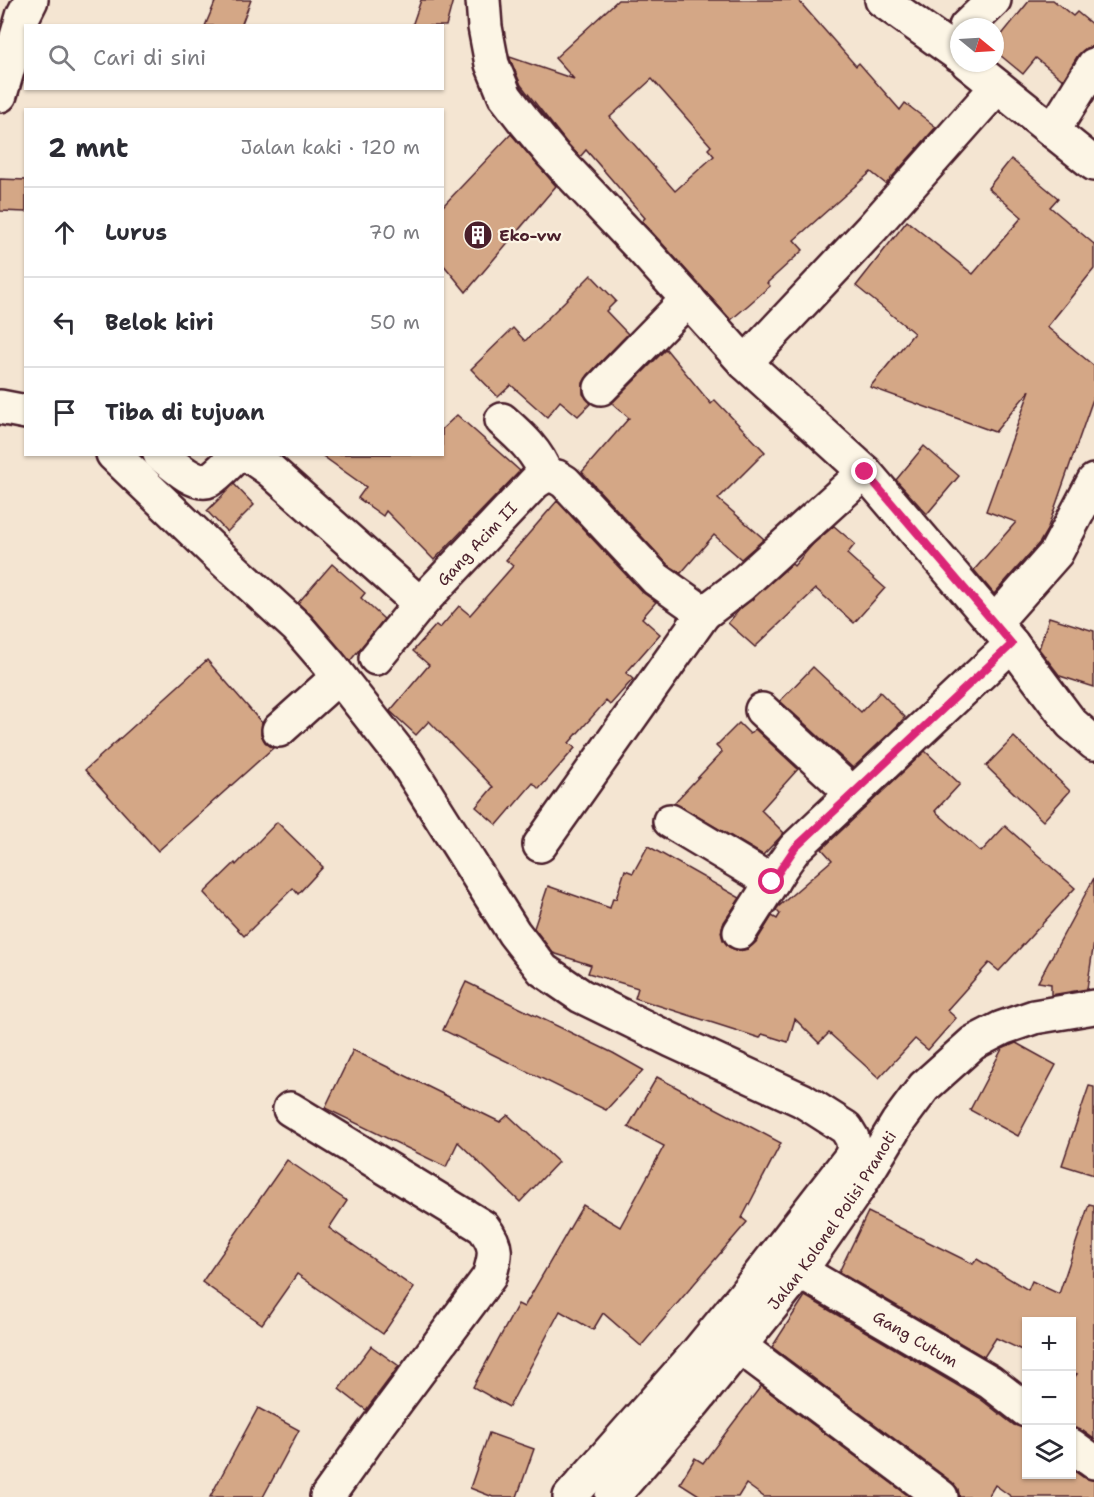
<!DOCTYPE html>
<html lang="id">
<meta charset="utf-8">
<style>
body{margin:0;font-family:"Shantell Sans",sans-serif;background:#f2f2f3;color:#2b2b33}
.controls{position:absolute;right:18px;bottom:18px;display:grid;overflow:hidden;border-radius:0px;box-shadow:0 2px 4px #0004}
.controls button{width:54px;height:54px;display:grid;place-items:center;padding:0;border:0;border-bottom:2px solid #e1e1e2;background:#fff;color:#2b2b33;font:30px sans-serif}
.compass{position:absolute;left:950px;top:18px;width:54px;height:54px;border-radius:50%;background:#fff;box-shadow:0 2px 4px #0004;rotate:108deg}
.stop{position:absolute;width:18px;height:18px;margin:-14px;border:4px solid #db2777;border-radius:50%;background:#fff}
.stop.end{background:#db2777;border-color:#fff;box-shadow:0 2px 6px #0008}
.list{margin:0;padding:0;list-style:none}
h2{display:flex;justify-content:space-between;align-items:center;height:78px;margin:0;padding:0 24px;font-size:26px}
h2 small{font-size:20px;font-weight:400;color:#7c7c81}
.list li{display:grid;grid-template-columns:39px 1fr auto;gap:18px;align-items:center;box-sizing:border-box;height:90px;padding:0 24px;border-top:2px solid #e1e1e2}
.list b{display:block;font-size:22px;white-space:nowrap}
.list em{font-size:20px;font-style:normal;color:#7c7c81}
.icon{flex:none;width:33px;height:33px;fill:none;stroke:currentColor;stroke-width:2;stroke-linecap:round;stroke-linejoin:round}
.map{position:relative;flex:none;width:1094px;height:1497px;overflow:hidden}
.search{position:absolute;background:#fff;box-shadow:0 2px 4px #0004;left:24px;top:24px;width:420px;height:66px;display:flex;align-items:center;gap:15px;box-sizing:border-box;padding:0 21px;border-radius:0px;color:#7c7c81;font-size:22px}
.panel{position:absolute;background:#fff;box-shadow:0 2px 4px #0004;left:24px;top:108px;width:420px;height:348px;border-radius:0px}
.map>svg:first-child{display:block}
</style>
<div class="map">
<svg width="1094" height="1497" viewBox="0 0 1094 1497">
<rect width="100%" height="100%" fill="#f4e5d2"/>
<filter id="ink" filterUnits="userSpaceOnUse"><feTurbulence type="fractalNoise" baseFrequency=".0167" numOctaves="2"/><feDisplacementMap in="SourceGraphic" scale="12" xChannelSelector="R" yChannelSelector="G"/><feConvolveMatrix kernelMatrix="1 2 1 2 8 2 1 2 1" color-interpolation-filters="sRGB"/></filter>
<g filter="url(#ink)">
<g fill="#d4a786" stroke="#4a1f2b" stroke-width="1.5" fill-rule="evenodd">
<polygon points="216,0 251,0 241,26 205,26"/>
<polygon points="421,0 453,0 446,26 412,26"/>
<path d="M618,0H798L856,66L859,63L900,110L905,103L936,127L886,184L871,172L794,240L803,250L767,283L770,286L731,320L642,221L645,218L586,150L580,157L566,142L521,85L510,59V57L574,79L555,58ZM652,79L711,146L708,149L714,156L675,191L610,117Z"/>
<polygon points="1030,0 1053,0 1073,16 1077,12 1094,26 1094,46 1086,48 1078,55 1063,80 1036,58 1023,74 995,51 995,43"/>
<polygon points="511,134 556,186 466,292 442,263 442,207"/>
<polygon points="1011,159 1058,198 1050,207 1094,244 1094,269 1047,327 1094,366 1094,396 1047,530 1040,542 994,594 974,570 1016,522 986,511 1030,390 995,432 870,387 914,333 856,286 907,221 973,274 1022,217 988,188"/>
<polygon points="0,179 26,180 26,212 0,211"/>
<polygon points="591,275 616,301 606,311 628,334 588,375 583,383 583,394 591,403 578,416 560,401 547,417 511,385 498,397 471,369 513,328 525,341"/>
<polygon points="666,349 711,404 715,400 765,452 718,499 764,539 741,559 714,535 681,573 668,565 582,472 629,418 612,403"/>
<polygon points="457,415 520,471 434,560 386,511 383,516 358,498 366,487 320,454 442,454 442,429"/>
<polygon points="924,446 959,476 927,514 896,480"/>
<polygon points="234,484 254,505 227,532 207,511"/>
<polygon points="557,501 642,592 656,602 642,618 660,634 626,673 633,679 610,705 606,701 569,743 575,748 539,789 533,783 497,825 476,807 493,787 429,721 416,735 390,711 429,665 413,651 436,625 440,628 459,606 470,615 513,566 506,560"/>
<polygon points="834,526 855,544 847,554 885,588 854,623 816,589 755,647 728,623 740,609 792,564 794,566 813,544"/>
<polygon points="332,564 365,593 361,598 384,619 350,661 311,615 298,603"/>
<polygon points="1049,617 1094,631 1094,687 1060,676 1039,649"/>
<polygon points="207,660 262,723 261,734 265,742 273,748 158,851 85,770"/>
<polygon points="813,667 861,712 880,692 905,717 898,725 853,768 780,701"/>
<polygon points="739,723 750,734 755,729 798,769 761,810 784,833 763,855 674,803 722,752 716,746"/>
<polygon points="1014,737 1070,791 1043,821 986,766"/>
<polygon points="925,751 960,784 935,811 981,852 1005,826 1075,888 999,971 989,963 947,1010 956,1018 928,1050 915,1039 879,1078 829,1033 819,1043 795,1019 788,1042 762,1034 760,1038 635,998 638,988 588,973 591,965 553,953 534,928 548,886 610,908 613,898 616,899 625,870 633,873 648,846 740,898 724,922 721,932 723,940 729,947 739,951 748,949 756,942 772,916 777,919 780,914 776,910 778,907 832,860 822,849"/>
<polygon points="277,822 323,867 298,894 293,888 244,936 204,893 235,863 236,865"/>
<polygon points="1094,878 1094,942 1087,989 1051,995 1051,984 1038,982"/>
<polygon points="466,982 613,1053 643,1070 606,1110 443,1030"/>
<polygon points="1016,1043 1056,1065 1018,1136 970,1110 1002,1049"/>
<polygon points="353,1050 500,1122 508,1115 558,1162 520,1202 458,1142 446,1167 325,1108"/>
<polygon points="657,1077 781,1143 742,1218 747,1222 641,1346 603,1313 593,1330 560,1311 509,1407 473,1387 518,1304 524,1307 583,1205 620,1227 664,1146 628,1127"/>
<polygon points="1089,1086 1094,1087 1094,1175 1062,1165"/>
<polygon points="287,1160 347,1201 329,1228 414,1288 383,1334 297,1274 262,1324 202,1282"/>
<polygon points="1089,1204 1094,1205 1094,1439 1083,1431 1071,1428 1071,1382 1077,1374 1071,1372 1071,1322 1026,1322 1026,1352 996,1338 984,1357 839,1272 868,1212 973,1264 977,1259 1028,1290 1032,1281 1059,1294"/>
<polygon points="805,1296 979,1398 1014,1425 1026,1428 1026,1474 1071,1474 1071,1469 1083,1477 1094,1480 1094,1497 1012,1497 995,1485 988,1497 959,1497 958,1489 952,1482 772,1347"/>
<polygon points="371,1346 399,1366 366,1410 339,1389"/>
<polygon points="761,1386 910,1497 764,1497 746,1484 738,1497 702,1497 680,1483 695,1458 703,1463"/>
<polygon points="258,1408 299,1430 263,1497 210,1497"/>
<polygon points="489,1433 534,1449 517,1497 493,1497 470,1488"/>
</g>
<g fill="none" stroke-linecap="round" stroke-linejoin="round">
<g stroke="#4a1f2b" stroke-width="38">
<g id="minor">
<polyline points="483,0 485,27 492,64 505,96 522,118 552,154 645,252 745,363 865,472 1012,644 1071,723 1094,743"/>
<polyline points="882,0 959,55"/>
<polyline points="966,27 994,0"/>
<polyline points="968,63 1094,164"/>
<polyline points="0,95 23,16 31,0"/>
<polyline points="1053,131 1094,65"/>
<polyline points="745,363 872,228 997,87"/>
<polyline points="601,388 688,299"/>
<polyline points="0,407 26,412"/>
<path d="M502,420C520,436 538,452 546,475"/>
<polyline points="113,454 220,557 297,627 329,664 406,762 514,933 543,970 581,996 671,1040 802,1100 846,1128 852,1138 854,1148 851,1157 742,1298 697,1353 570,1497"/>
<path d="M160,454C170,462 196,487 209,480C219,474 229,462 238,454"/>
<path id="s1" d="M247,454L270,470L420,604L535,482L546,475L557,477L565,482L656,579L704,613L741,585L865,472"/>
<polyline points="994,623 1056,553 1094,481"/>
<polyline points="376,658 420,604"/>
<polyline points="762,710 853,794"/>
<polyline points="279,730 338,677"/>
<polyline points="670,821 772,882"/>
<polyline points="540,845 704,613"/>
<polyline points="740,932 782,866 795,848 1012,644"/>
<path d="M290,1109L483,1227C498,1246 496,1255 489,1277L369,1438L327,1497"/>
<path id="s2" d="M800,1271L990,1382L1026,1410"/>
<polyline points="739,1346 941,1497"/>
<polyline points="1072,1446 1094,1462"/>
<path id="s3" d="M612,1497L695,1401L800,1271L857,1189L898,1122L924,1087L973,1043L1002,1028L1034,1017L1094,1007"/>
</g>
</g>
<use href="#minor" stroke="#fcf5e5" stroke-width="33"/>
</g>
</g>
<g fill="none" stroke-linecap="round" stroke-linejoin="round" filter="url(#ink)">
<polyline stroke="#db2777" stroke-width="8" points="772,882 795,848 1012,644 865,472"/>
</g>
<defs>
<g id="building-disc" transform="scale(1.5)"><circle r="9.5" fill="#4a1f2b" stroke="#fcf5e5"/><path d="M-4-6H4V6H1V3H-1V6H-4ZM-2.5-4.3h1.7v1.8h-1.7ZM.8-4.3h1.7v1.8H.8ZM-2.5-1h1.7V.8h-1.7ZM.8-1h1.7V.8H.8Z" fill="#fff"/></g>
</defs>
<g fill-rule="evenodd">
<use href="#building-disc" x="478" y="235"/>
</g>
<g text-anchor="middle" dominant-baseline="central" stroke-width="4.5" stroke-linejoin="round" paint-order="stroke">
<g font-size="16" font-weight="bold" fill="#4a1f2b" stroke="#fcf5e5" text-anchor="start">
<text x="499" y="235">Eko-vw</text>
</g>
<g font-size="16" fill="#4a1f2b" stroke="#fcf5e5">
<text stroke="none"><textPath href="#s1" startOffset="312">Gang Acim II</textPath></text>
<text stroke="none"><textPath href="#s3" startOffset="354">Jalan Kolonel Polisi Pranoti</textPath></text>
<text stroke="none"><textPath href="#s2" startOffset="134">Gang Cutum</textPath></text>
</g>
</g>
</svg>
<div class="controls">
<button>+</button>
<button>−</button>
<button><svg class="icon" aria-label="layers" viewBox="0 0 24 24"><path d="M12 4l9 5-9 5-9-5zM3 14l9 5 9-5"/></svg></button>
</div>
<svg class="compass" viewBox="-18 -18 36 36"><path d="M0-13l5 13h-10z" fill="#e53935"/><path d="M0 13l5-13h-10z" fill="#7c7c81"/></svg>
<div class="stop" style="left:772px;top:882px"></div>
<div class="stop end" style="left:865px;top:472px"></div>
<div class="search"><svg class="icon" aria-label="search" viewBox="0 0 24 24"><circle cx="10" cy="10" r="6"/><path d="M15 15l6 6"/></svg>Cari di sini</div>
<section class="panel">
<h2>2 mnt<small>Jalan kaki · 120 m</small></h2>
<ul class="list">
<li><svg class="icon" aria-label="ahead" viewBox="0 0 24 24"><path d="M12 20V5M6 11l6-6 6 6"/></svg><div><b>Lurus</b></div><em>70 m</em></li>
<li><svg class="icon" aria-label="left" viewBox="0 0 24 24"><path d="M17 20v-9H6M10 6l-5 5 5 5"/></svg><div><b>Belok kiri</b></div><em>50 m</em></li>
<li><svg class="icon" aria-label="arrive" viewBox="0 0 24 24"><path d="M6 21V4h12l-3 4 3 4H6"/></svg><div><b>Tiba di tujuan</b></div></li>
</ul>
</section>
</div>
